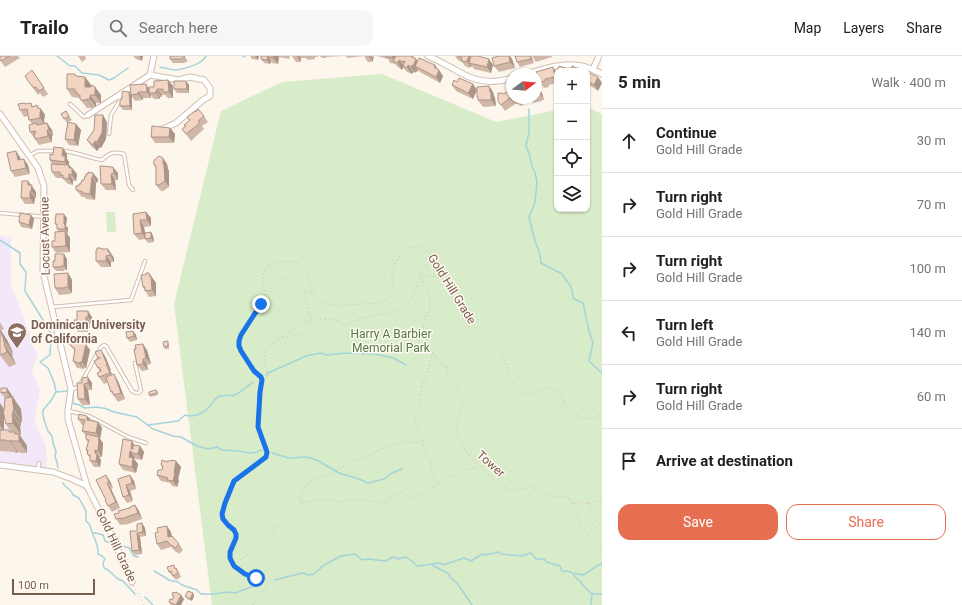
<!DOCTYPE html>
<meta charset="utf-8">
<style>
body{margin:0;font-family:Roboto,sans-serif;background:#f6f6f6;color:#202124}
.controls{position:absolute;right:12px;top:12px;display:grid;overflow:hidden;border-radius:8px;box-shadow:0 1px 3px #0004}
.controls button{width:36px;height:36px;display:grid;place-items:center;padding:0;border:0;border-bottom:1px solid #e0e0e0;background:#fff;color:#202124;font:20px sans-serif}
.compass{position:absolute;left:506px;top:12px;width:36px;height:36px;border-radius:50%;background:#fff;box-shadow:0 1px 3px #0004;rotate:74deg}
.scale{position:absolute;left:12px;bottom:10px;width:83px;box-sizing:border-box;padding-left:4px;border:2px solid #7a5c4d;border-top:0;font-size:11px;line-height:14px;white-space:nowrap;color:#7a5c4d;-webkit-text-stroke:3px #fffaf3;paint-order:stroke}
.stop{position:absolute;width:12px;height:12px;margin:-9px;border:3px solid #1a73e8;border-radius:50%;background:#fff}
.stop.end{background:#1a73e8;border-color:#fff;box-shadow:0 1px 4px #0008}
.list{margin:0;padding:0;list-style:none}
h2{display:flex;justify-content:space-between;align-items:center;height:52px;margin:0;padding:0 16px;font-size:17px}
h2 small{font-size:13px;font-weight:400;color:#757577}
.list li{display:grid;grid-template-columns:26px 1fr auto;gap:12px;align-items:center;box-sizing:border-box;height:64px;padding:0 16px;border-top:1px solid #e0e0e0}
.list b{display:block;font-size:15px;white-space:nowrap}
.list p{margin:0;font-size:13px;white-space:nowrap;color:#757577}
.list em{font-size:13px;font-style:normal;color:#757577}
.actions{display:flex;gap:8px;padding:12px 16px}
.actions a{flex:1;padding:9px 0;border:1px solid #e76f51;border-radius:12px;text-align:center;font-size:14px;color:#e76f51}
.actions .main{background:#e76f51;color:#fff}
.icon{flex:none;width:22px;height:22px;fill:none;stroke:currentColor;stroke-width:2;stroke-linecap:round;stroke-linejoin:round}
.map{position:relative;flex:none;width:602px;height:549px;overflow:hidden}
header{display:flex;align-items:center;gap:24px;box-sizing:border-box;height:56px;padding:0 20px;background:#fff;border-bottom:1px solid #e0e0e0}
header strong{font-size:19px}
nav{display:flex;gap:22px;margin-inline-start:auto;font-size:14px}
.search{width:280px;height:36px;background:#f6f6f6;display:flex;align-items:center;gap:10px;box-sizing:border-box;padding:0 14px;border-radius:12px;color:#757577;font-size:15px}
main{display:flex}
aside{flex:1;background:#fff}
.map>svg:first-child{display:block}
</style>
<header>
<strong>Trailo</strong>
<div class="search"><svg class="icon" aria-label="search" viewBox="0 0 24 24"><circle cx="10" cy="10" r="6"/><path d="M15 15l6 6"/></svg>Search here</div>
<nav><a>Map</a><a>Layers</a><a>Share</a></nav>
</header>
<main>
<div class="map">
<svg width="602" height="549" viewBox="0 0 602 549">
<rect width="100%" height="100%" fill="#fdf6ec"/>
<polygon fill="#f3e8fa" points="0,179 11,182 11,231 17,244 31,282 32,289 38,297 32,315 40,335 35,360 36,369 37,372 46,390 47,413 41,411 0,408"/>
<g fill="#d8ecc9">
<polygon points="382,18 496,66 557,54 557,153 587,153 587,51 602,58 602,549 212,549 174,248 221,55 282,26"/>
<polygon points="106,156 115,156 116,176 107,176"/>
</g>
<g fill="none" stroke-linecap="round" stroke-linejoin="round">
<g stroke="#a5d3da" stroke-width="1.5">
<polyline points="57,0 70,10 75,10 82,17 99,19 109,24 114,22 128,12"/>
<polyline points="243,0 245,1"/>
<path d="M160,11C165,12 171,14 176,14C184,13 203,8 206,0"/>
<polyline points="529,53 529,76 526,90 529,97 532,110 535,117 537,125 535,147 529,161 535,185 540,198 541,207 562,218 571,231 574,243 583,247 589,275 593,287 589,305 602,317"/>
<polyline points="0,184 20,197 20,208 26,216 25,235 43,264 41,271 49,274 51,279 50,299 40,306 48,312 54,326 56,336 50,346 43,354 43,359 45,367 48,375 52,380 53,387 56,396 55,401 57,406 58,412"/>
<polyline points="266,319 268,317 306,300 320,297 327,299 347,297 375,298 393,302 406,309"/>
<polyline points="56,336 67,335"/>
<path d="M73,337V348C78,347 81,350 85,352L97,351L101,352H104L114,356L137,361L153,373L173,380L181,381L197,390L208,393L217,391L222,394L239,395L248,397H253L262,394"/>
<path d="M148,369L178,365L185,359C194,362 204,357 210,350C213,347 215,342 219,340C222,339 230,340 235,339C238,338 249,329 253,326"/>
<polyline points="272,397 289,402 307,401 317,404 339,417 359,423 368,427 384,423 390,418 402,413"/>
<path d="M63,427L65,430L71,435L73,439L79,442L86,455V465L90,469C92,480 99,487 98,498L102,500L105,503L103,507L104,512L108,514L118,523L123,525L135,538"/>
<polyline points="93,477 96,477 103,479 105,485 113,488"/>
<polyline points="121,489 129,492 134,500 138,501"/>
<polyline points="432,509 449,518 450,521 457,527 472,549"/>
<polyline points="154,515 161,519 169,524 178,526 182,529 197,534 201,538 215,538 226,536 235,537 262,527"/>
<polyline points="574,517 583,519 602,507"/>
<path d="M275,524L302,517L309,519L314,518L324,509L341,500L355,498L362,504L367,503L386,505L393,501L398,503L406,501L413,506L417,510L440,507L443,509L464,502L471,505L482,498L485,499L499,496L501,498L521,500L531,497L536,503H544L547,506L560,510L562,515C577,515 571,520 580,525C583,531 588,534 592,538H602"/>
<polyline points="145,541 153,549"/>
<polyline points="591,549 592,539"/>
</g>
<g stroke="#d1beb0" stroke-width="4.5">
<g id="service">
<polyline points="70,48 84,61 88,59"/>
<polyline points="109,78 111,59 119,46 121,38"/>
<path d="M63,95C77,96 89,102 102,104C109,97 114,95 124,98L129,129L133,134"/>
<polyline points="30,99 38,95 56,95"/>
<polyline points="0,157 23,159"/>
<polyline points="28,159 43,161"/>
<polyline points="52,251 131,244 145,205"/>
<polyline points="71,333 76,332 80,329 101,291 104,289 106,290 132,335 136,337 139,337 141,334 135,307"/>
<polyline points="69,355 89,360 106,369 128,381 146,387"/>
<polyline points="38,414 39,407"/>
</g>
</g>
<g stroke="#d1beb0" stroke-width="7">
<g id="minor">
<path d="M428,0C435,3 443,7 450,11C454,13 457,15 461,17C477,26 494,28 512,22"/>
<polyline points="593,13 599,0"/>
<path d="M526,18C541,14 560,7 575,9C585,9 594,14 602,18"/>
<polyline points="150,19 179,24 190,21 204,24 210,32 210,40 203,44 176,67 163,73"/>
<polyline points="0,58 38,112 44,130 43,216 71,333 68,354 68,363 87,430 117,490 121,504 132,526"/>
<polyline points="88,59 150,19 154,0"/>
<polyline points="0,409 53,416 72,423 87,430"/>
</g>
</g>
<g stroke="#d9b8a5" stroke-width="1" stroke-dasharray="1 3" stroke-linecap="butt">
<path d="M442,222L421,219C424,228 429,237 430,246C430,254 426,260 424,267C421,280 430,291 436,301C438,304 439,306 442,309H446C447,313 447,317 449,321C452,328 460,335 462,343C464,353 456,363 457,373C460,394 478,409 493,422C498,426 502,431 508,433C516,436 524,432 532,431L552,441L566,440L574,447"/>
<polyline points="305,236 309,261 314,264"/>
<path d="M266,239C269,235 272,230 276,227C288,216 294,226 303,234C306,236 309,236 312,237"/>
<path d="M283,281C295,273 297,264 314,265"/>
<path d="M262,323L268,321L269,320C259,298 266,285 289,280C295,280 300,280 304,277C311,273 311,265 319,263C321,263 332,264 334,264C338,265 341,269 345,268C350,268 355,265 360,263C374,259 390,258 404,251C410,248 414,237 417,231C418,227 418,223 421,220"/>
<polyline points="423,385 421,377 417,369 414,361 419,349 423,327 428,314 431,300 433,296"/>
<polyline points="301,446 300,442 306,429 308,427 315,423 334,416 349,407 389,390 406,385 413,387 423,386 424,395 430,405 432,417 438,429"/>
<path d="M573,447L572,451C581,467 588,484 602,495"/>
<path d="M574,447L577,448L581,446C588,449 595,445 602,443"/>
<path d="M588,447C591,457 592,464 602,469"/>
<path d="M235,509L273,477L275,472L282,468L302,447L321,443L344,446L352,443L369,445L374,446L383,447L401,436C406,438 409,443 415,442C435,433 456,412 479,411"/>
<polyline points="134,530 144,549"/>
<path d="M253,549C256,540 268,534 268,524L265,522H256L245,518L234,510L230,502V496L236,482V478L234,474L228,469L223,463L222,458L225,447L234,425L266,401C268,390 260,381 258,371C256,360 260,335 262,324C260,319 256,318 253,314C251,311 249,306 246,303C240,293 238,291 241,279L264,243C267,234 260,223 265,214C267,209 273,207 277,206C292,204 304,206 309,222C312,230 310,238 318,243C330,252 345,249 359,248C369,248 383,248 390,240C396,233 391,224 392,216C393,214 394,210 395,208C398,202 404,194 409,192C416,189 427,193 432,198C438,205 438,215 443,222C446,226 450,230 453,234C456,240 459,247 462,253C469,265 479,277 488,287C492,292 500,295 503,301C509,311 509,326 518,334C535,349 543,323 560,336C564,339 563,345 565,349C569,356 580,363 588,363C593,362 598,360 602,358"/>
</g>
<use href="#service" stroke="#fff" stroke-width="2.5"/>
<use href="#minor" stroke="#fff" stroke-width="5"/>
</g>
<g fill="#d1b7a8" fill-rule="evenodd">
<polygon points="0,0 18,0 20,2 5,11 0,4"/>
<polygon points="78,0 85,0 86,3 82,6"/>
<polygon points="133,0 143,0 142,5 136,3"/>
<polygon points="184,0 188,5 184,7 173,7 170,3"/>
<polygon points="250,0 259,0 258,4 252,3"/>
<polygon points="261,0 290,0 289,3 279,1 278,8 272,7 271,5 270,8 264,7 261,3"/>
<polygon points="292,0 318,0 318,1 315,1 315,3 308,4 306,2 301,2 301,6 296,6"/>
<polygon points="320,0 344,0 326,1 326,2 322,2"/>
<polygon points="346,0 374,0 374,3 373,3 373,6 371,5 371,6 368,6 364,0 347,2"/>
<polygon points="377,0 413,0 418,5 437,13 443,20 440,27 420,16 418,14 417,16 416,15 415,17 413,16 412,18 407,16 403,11 402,14 398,11 395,8 390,7 388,3"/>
<polygon points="455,0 478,0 493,9 491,17 474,13 472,10 469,12 465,10 463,7 458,4"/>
<polygon points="499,0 510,0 512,3 515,12 499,16 494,10"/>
<polygon points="531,0 534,7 520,11 517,6"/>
<polygon points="532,0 552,0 552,1 536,6"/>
<polygon points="559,10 571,14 572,10 579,13 580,15 581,13 586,15 557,15 557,27 549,29 549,31 544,32 543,30 542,31 538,25 536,16 553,11 556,16"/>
<polygon points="32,14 48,38 43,41 40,37 38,39 28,25"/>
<polygon points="587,16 598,35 589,29 589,31 587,30"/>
<polygon points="75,18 76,20 85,21 91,29 91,31 95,31 101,39 101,47 96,47 96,51 93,51 93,52 87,52 79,42 72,41 67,33"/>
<polygon points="168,24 173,30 173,42 168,42 165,39 162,39 162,41 160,41 160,43 154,43 151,39 151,42 143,42 143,44 135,45 131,39 154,31"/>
<polygon points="186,25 189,29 189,37 177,37 174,33"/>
<polygon points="536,26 542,37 544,44 541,44 542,45 533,47 530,42 536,42"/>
<polygon points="452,29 477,34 489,30 493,36 494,40 495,42 496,50 483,51 478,44 478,42 477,41 477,34 473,43 456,35"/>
<polygon points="129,36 132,40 132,54 123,54 120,50 122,43"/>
<polygon points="504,38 512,42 523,42 524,48 520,50 519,48 515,48 505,55 501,49"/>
<polygon points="26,48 41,53 45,59 44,64 45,68 47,67 52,74 53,80 52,80 52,86 39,89 30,76 32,68 29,64 28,60 24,61 20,54"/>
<polygon points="66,55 72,64 68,66 76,68 81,74 78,90 69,89 65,83 68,67 67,67 61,58"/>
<polygon points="196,56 204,60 208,66 202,70 204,73 191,85 182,73 185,70 189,65 187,61"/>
<polygon points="107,66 106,83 101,92 100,91 97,95 91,90 87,84"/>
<polygon points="170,72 175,78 174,87 155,87 151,81"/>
<polygon points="63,92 67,98 67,103 69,106 69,109 77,118 76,125 73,125 73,129 68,128 62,122 56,122 52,116 52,108 50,104 53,99"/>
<polygon points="20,101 20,104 28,109 30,118 15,121 11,115"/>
<polygon points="163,102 167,108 168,113 169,115 169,131 163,135 161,135 156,129 156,112 154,109"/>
<polygon points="100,110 118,117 118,124 115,124 116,134 106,134 101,128"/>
<polygon points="86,118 98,123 97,127 96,127 95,144 86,143 85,141 82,141 76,134 78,130 84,124 86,120"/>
<polygon points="28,125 36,136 36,142 35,142 34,148 25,148 21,142"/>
<polygon points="146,156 151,162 151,170 144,171 145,177 151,176 153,180 154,186 148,187 145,183 139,184 134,178 133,158"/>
<polygon points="31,159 34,163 32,173 21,171 19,166"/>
<polygon points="67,162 66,170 68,172 68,177 67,177 70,182 70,196 56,197 52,191 59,176 57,173 57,170 55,168"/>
<polygon points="102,193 108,193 114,202 114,206 111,206 111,211 101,211 96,205"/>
<polygon points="67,203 67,214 64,214 64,215 56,215 53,211"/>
<polygon points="68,217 72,224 72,237 69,238 59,239 55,232"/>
<polygon points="149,217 156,227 156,240 149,241 143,231 146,219"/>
<polygon points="77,255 92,261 92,267 90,267 90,272 88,272 88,276 78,276 74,270 77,264"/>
<polygon points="0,266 4,273 1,274 2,276 7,284 13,296 12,296 13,299 12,300 16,308 9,311 0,299"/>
<polygon points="133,275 136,279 137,284 130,286 127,282"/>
<polygon points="79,285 90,293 90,294 86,312 84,312 84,313 77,312 73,305 75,295 69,288"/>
<polygon points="169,287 169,293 165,293 164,291"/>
<polygon points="147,294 151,308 147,309 148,314 142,315 137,309"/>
<polygon points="105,300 111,314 110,314 112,319 118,325 125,343 118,346 111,336 108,326 104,328 99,321 100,316 98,312 98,302"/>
<polygon points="77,327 92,327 92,334 88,334 90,349 82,349 78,343"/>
<path d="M7,332L15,344L16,346L21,353L22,366H21V370H20L21,379H20L27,390V397H20V396H18V397H15L14,396L0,395V347L4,353L5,342L1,337ZM4,361L6,368L11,376H10L9,374H4Z"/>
<polygon points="156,334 158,336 158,339 151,341 149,339"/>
<polygon points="78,363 98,366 102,372 100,383 103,387 102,401 99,401 101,404 100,411 94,411 90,405 90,402 87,398 87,396 86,394 88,387 86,383 86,380 82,375 84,370 82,369"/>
<polygon points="135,389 140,390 144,396 142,404 136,403 135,402 134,403 138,408 136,417 123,414 119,408"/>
<polygon points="176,405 181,411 178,423 179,424 177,431 172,430 170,427 161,425 157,419 163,413 161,409 167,406"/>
<polygon points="130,419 134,425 136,433 130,435 133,445 127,447 123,441 118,423"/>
<polygon points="96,424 110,425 113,432 111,433 120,452 112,456 108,450 106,444"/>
<polygon points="135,449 139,455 142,463 125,469 125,468 120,469 116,463 119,457"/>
<polygon points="142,467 145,472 146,480 140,481 142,498 135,499 132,495 137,475"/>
<polygon points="171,476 172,480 179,488 183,494 179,498 177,496 176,496 171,491 161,494 157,488"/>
<polygon points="176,512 179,516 181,521 176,524 169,516"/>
<polygon points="193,537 194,540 192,545 187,543 185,540"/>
<polygon points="172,539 184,543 181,549 171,549 169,546 172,544 173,541"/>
</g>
<g fill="#aa9588">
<polygon points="139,0 143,0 142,5"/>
<polygon points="255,0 259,0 258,4"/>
<polygon points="274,0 278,0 279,1 278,8 273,2"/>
<polygon points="297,0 299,0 301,2 301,6"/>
<polygon points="369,0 371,0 373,3 373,6"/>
<polygon points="393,0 399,0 395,6 392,2"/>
<polygon points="412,0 415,4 416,3 420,9 415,10 418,14 417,16 413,10"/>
<polygon points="469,0 476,0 469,7 472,10 471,11 467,5"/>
<polygon points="509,0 510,0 512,3 515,12 510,6"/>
<polygon points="530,0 531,0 534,7 531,3"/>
<polygon points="268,1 271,5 270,8 267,4"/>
<polygon points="489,3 493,9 491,17 487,11"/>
<polygon points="399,4 404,10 402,14 398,7"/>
<polygon points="404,5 408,11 408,9 413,16 412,18 403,6"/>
<polygon points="412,9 416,15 415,17 411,11"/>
<polygon points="435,9 439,15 439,14 443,20 440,27 436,21 434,11"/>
<polygon points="553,11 557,17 557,23 555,21"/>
<polygon points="85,21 91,29 91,39 85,31"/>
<polygon points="598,21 602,27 598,35 594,29"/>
<polygon points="168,24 173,30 173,42 169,36"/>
<polygon points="186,25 189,29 189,37 187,33"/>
<polygon points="536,26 542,37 544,44 536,31"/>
<polygon points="146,28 150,34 149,37 151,39 151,42 147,36"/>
<polygon points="473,28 477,34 473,43 468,37"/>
<polygon points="489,30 493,36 494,40 495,42 496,50 491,44"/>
<polygon points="95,31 101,39 101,47 95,39"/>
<polygon points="157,33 162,39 162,41 157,35"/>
<polygon points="156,35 160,41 160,43 156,37"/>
<polygon points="129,36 132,40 132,54 130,50"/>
<polygon points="138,36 143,42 143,44 138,38"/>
<polygon points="90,39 96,47 96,51 90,43"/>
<polygon points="520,42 523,42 524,48"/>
<polygon points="87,43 93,51 93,52 87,44"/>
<polygon points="37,49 40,54 41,53 45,59 44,64 45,68 40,62"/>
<polygon points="103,59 107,66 106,83 101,92 97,86"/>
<polygon points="47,67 52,74 53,80 49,74"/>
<polygon points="76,68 81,74 78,90 74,84"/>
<polygon points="170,72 175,78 174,87 169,81"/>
<polygon points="47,74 52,80 52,86 48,80"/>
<polygon points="95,85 100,91 97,95 93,89"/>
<polygon points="63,92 67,98 67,103 69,106 69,112 65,106 62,100"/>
<polygon points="16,95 20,101 22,110 18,104"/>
<polygon points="163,102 167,108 168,113 169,115 169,131 165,125"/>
<polygon points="24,103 28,109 30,118 26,112"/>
<polygon points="69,109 72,113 72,112 77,118 76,125 72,119 69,112"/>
<polygon points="113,111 118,117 118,124 114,117"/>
<polygon points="93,117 98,123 97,127 93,121"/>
<polygon points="69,118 73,125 73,129 69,123"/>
<polygon points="111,118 115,124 116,134 112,128"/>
<polygon points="92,121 96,127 95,144 90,138"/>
<polygon points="28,125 36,136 36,142 28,129"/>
<polygon points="30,135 35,142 34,148 30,142"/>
<polygon points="146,156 151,162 151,170 147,164"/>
<polygon points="64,158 67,162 66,170 68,172 68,177 65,173 64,168"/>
<polygon points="31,159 34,163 32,173 29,169"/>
<polygon points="140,164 144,171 146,183 142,177"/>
<polygon points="65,175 70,182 70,196 66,190"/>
<polygon points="151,176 153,180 154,186 151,182"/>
<polygon points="108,193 114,202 114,206 108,196"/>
<polygon points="64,198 67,203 67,214 64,210"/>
<polygon points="106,200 111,206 111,211 106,205"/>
<polygon points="68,217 72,224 72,237 68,231"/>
<polygon points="149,217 156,227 156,240 152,234"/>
<polygon points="88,255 92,261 92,267 88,261"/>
<polygon points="86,261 90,267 90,272 86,266"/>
<polygon points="84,266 88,272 88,276 84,270"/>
<polygon points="0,273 7,284 13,296 4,284"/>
<polygon points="133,275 136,279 137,284 134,280"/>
<polygon points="3,284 12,296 13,299"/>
<polygon points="85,287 90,294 86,312 82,306"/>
<polygon points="4,288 12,300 16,308 7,296"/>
<polygon points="143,288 147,294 151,308 146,302"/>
<polygon points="101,294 105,300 111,314 107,308"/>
<polygon points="143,303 147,309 148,314 143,308"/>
<polygon points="80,306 84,312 84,313 79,307"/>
<polygon points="106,308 110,314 114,323 110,317"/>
<polygon points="114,318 118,325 125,343 121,337"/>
<polygon points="88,321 92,327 92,334 88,327"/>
<polygon points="84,328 88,334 90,349 85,343"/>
<polygon points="7,332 15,344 16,346 21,353 22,366 14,354 12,344 7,336"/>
<polygon points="0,347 4,354 4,376 0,369"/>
<polygon points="13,354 21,366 21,370 13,358"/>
<polygon points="12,358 20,370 21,379 13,367"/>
<polygon points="87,360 92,366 87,364"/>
<polygon points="98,366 102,372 100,383 103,387 102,401 98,395 99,381 96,377"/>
<polygon points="15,376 19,382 19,378 27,390 27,397 19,385 15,378"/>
<polygon points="10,384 18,396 18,397 10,385"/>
<polygon points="132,385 136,391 134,397 131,393"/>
<polygon points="140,390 144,396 142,404 138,398"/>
<polygon points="95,394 101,404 100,411 96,405 95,397"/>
<polygon points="130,395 135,402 134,403 138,408 136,417 132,411 129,401"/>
<polygon points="176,405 181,411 178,423 179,424 177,431 173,425 174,417"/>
<polygon points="106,419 110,425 113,432 109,426"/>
<polygon points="130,419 134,425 136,433 132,427"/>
<polygon points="107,427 111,433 120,452 116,446"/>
<polygon points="126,429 130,435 133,445 129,439"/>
<polygon points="135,449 139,455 142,463 138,457"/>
<polygon points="142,467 145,472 146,480 143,476"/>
<polygon points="167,470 171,476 172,487 168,481"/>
<polygon points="137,477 140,481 142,498 139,494"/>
<polygon points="193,537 194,540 192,545 190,543"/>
<polygon points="181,539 184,543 181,549 176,549"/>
</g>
<g fill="#f3d5c3" stroke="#aa9588">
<polygon points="0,0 9,0 1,5 0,4"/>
<polygon points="170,0 184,0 185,1 181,3 170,3"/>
<polygon points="261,0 268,0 267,4 261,3"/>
<polygon points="268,0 274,0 273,2 268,1"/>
<polygon points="386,0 393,0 392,2 386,1"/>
<polygon points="396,0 412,0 412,1 416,3 413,10 412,9 411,11 408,9 407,12 403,10 405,5 404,5 403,6 399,4 398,7 393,5"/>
<polygon points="458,0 469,0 467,5 465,6 461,4 462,2"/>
<polygon points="471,0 478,0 489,3 487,11 469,7"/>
<polygon points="499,0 509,0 510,6 494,10 492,2"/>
<polygon points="515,0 530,0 531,3 517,6"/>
<polygon points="419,2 435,9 434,11 439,14 436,21 415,10"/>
<polygon points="559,10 571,14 572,10 579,13 578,15 557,15 557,16 556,16"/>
<polygon points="553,11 555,21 545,23 545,25 540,26 540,24 538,25 536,16"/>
<polygon points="581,13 586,15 580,15"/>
<polygon points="32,14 44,32 39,35 36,31 34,32 28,25 25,20"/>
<polygon points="587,16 598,21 594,29 587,25"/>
<polygon points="67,18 75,18 75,19 76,20 85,21 85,31 91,31 92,29 95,31 95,39 90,39 90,43 87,43 87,44 81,44 80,43 80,39 78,39 77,36 75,36 75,33 67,33"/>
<polygon points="459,22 473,28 468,37 452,29 454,24 457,26"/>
<polygon points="168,24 169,36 163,36 163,33 157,33 157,35 156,35 156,37 149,37 149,31 154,31 154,25"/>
<polygon points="174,25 186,25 187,33 174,33"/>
<polygon points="146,28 147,36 138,36 138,38 131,39 130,29"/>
<polygon points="489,30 490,36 491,36 491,44 478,44 478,41 477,41 477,31"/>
<polygon points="536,30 536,31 538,31 540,37 537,38 537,39 536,39"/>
<polygon points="512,31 512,42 510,42 501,49 498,45 498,37 502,37 504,38 508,35 507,33"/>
<polygon points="123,35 129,36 130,50 120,50 120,43 122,43 122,36 123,36"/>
<polygon points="25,47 25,48 31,47 32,51 37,49 38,52 41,53 40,57 40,62 29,64 27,53 20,54 18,48"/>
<polygon points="198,53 204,60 198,65 200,67 186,78 182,73 186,70 184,69 190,64 187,61 195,55 196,56"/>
<polygon points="66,55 69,60 64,63 61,58"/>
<polygon points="95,59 103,59 102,77 97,86 95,85 93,89 87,84 94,74"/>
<polygon points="68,66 76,68 74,84 65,83"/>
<polygon points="36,67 37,69 47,67 49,74 47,74 48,80 35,83 34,77 36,77 35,75 30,76 29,69"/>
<polygon points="152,70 170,72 169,81 151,81"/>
<polygon points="54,91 63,92 62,100 65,100 65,106 50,104 50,98 53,99"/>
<polygon points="16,95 18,104 24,103 26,112 11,115 7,97"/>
<polygon points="159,100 163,102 163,108 164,109 165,125 159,129 156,129 156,110 154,109 154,104"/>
<polygon points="51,108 69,109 69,112 72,112 72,119 69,118 69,123 63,122 63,119 60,119 60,116 52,116"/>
<polygon points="100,110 113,111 114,117 111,118 112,128 101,128"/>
<polygon points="88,116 93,117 93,121 92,121 90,138 82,137 82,135 78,135 78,134 76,134 76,130 78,130 78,129 80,129 80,127 81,127 82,124 84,124 85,120 86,120 86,118 88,118"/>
<polygon points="22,125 28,125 28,129 32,129 31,136 30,135 30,142 21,142"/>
<polygon points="146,156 147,164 140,164 142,177 134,178 133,158"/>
<polygon points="20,157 31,159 29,169 19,166"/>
<polygon points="56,158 64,158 64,168 65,168 65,173 57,173 57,168 55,168"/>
<polygon points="65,175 66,190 52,191 52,185 55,185 55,176"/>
<polygon points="151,176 151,182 145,183 145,177"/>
<polygon points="97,192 101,192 101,193 108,193 108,196 110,196 110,199 106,200 106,205 96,205 96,194 97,194"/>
<polygon points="55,198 64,198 64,210 61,210 61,211 53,211 53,205 55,205"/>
<polygon points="68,217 68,231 65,231 65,232 55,232 54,218"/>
<polygon points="146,217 149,217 150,221 151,221 152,234 145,235 145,231 143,231 141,219 146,219"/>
<polygon points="77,255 88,255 88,261 86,261 86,266 84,266 84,270 74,270 74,264 77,264"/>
<polygon points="0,274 4,284 3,284 5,287 4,288 7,296 0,299"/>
<polygon points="133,275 134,280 127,282 126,276"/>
<polygon points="75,282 79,285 85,287 86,288 82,306 80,306 79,307 73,305 75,293 69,288"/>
<polygon points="168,285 168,290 164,291 163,286"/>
<polygon points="143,288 146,302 143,303 143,308 137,309 134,293 136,293 135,289"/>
<polygon points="101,294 107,308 106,308 110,317 99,321 97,317 101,315 99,311 98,312 94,305 100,302 100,301 98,302 95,296"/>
<polygon points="114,318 121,337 114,339 112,335 111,336 106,321"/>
<polygon points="88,321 88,327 84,328 85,343 78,343 77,327 82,327 82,322"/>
<polygon points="1,332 7,332 7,336 1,337"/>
<polygon points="156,334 157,337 149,339 149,336"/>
<polygon points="12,341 14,354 13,354 13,358 12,358 13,367 6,368 3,355 4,355 5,342"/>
<polygon points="79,358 87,360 87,364 98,366 96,377 82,375 85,364 78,363"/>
<polygon points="0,374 9,374 9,376 15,376 15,378 19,378 19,385 12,385 10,384 10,385 6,385 6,384 0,384"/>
<polygon points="86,378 99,381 98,395 95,394 95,397 97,398 96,405 90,405 90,399 88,399 88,398 87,398 88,394 86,394 89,384 86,383"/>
<polygon points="123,383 132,385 131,393 133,393 133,389 140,390 138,398 132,397 132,396 130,395 129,401 133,402 132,411 119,408"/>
<polygon points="162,404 167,406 167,405 171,405 171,404 176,405 174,417 175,418 173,425 167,424 168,422 157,419 158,414 162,414 163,410 161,409"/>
<polygon points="106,419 109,426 107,427 116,446 108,450 105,444 106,444 96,424"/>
<polygon points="130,419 132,427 126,429 129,439 123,441 118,423"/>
<polygon points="135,449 138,457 121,463 121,462 116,463 114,458 119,457 118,455 130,452 130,451"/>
<polygon points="142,467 143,476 137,477 139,494 132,495 130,475 137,475 137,468"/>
<polygon points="167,470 168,481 172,480 179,488 175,492 172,489 172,490 167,485 157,488 155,477 158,476 157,472"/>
<polygon points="174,509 175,513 176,512 178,517 173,520 171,515 169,516 167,511"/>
<polygon points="188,535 193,537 190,543 185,540"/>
<polygon points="173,536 175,537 176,536 181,539 176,549 169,546 170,543 172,544 174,540 172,539"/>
</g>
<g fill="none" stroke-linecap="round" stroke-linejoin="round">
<polyline stroke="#1a73e8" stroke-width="5" points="256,522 245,518 234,510 230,502 230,496 236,482 236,478 234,474 228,469 223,463 222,458 225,447 234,425 266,401 267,396 258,371 260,336 262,324 261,321 254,315 241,295 239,290 239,285 241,279 261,248"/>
</g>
<defs>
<g id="university-pin" transform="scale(1)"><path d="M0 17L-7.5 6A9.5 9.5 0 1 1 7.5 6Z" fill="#8d6e63" stroke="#fffaf3"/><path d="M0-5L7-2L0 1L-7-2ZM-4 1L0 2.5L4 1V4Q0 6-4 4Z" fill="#fff"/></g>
</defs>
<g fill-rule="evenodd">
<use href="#university-pin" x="17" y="276"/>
</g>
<g text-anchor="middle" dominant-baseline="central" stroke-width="3" stroke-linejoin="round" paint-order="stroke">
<g font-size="12" fill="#7a5c4d" stroke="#fffaf3">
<text transform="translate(45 180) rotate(-91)">Locust Avenue</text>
<text transform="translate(452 233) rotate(58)">Gold Hill Grade</text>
<text transform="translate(491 408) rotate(42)">Tower</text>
<text transform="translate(116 489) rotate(65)">Gold Hill Grade</text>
</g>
<g font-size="12" font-weight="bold" fill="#785e54" stroke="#fffaf3" text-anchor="start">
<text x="31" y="269">Dominican University<tspan x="31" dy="14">of California</tspan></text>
</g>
<g font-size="12" fill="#537a41" stroke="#fffaf3">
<text x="391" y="278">Harry A Barbier<tspan x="391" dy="14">Memorial Park</tspan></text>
</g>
</g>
</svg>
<div class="controls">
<button>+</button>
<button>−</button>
<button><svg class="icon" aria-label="locate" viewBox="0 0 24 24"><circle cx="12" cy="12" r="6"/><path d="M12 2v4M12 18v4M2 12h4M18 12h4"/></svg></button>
<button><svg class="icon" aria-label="layers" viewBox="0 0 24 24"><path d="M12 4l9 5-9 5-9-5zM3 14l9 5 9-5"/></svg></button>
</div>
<svg class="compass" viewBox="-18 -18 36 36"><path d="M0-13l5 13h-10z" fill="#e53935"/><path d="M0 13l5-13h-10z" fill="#757577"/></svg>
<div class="scale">100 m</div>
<div class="stop" style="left:256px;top:522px"></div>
<div class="stop end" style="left:261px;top:248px"></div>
</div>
<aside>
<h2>5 min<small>Walk · 400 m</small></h2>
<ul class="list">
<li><svg class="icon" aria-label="ahead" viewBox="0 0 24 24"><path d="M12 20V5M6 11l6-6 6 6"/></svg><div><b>Continue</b><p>Gold Hill Grade</p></div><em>30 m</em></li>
<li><svg class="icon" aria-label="right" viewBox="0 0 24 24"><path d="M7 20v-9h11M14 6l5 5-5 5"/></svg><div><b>Turn right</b><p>Gold Hill Grade</p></div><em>70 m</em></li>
<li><svg class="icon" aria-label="right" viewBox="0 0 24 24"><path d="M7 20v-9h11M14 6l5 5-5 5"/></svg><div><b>Turn right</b><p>Gold Hill Grade</p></div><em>100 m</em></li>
<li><svg class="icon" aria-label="left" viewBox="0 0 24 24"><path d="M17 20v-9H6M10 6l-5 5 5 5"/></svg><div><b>Turn left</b><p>Gold Hill Grade</p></div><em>140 m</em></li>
<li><svg class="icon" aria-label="right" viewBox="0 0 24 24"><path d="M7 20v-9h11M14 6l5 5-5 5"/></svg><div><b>Turn right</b><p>Gold Hill Grade</p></div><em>60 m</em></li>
<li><svg class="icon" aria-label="arrive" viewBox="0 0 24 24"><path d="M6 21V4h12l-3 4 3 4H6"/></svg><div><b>Arrive at destination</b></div></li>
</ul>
<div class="actions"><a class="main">Save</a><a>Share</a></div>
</aside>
</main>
